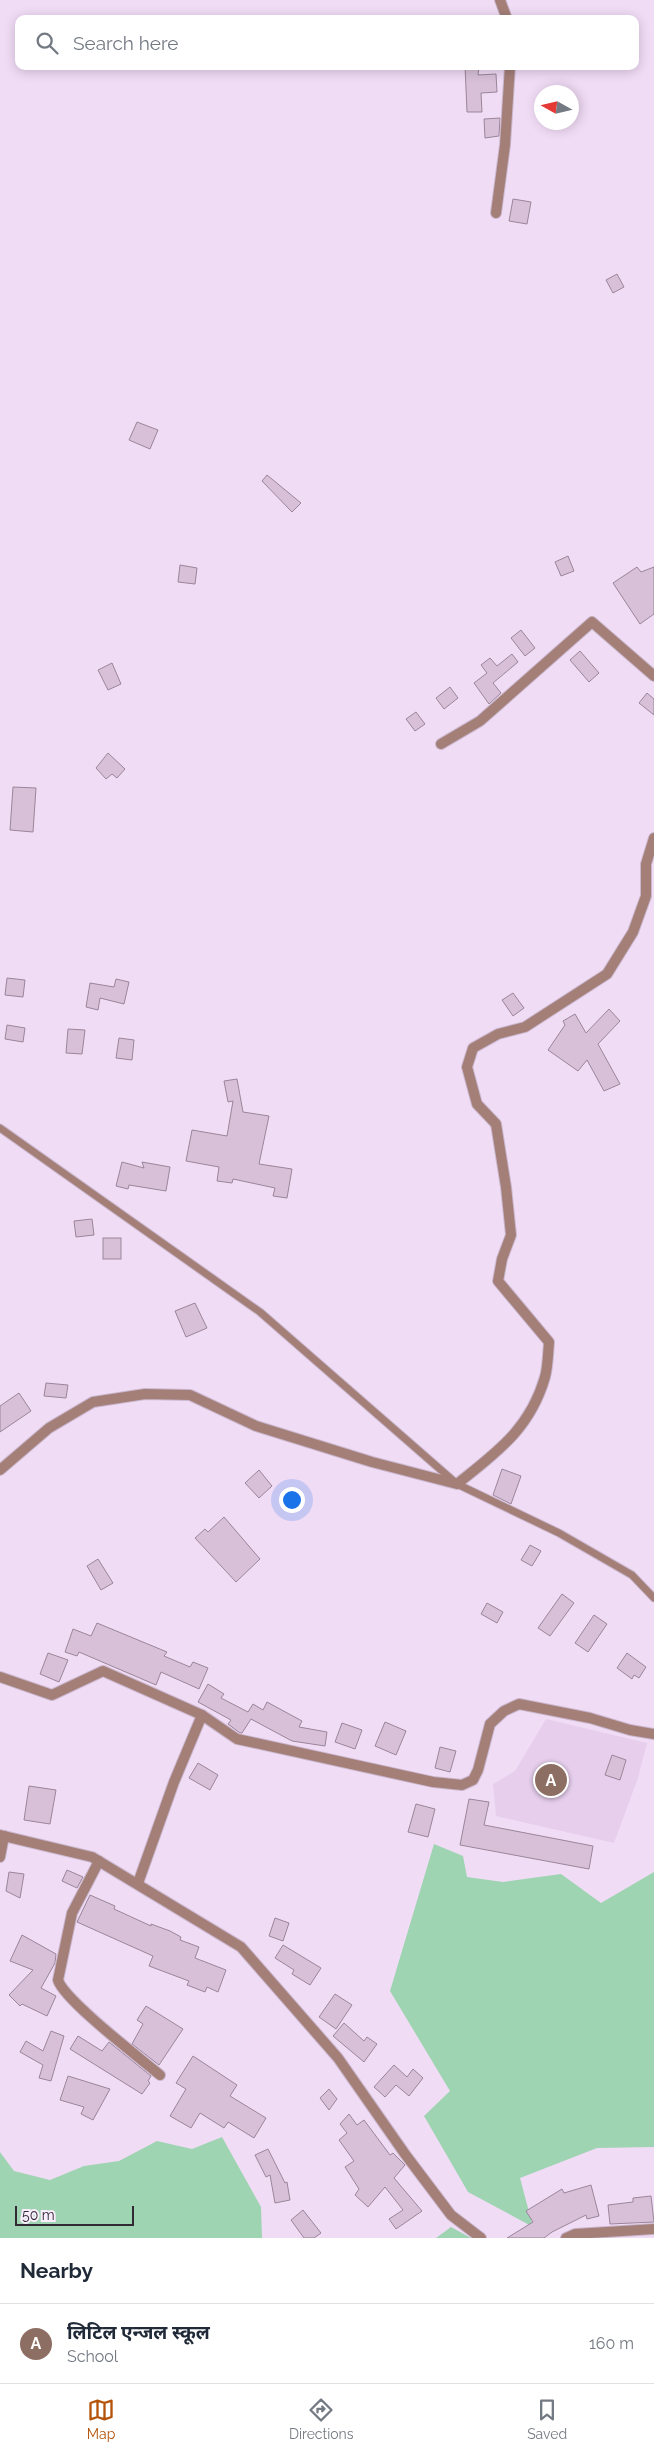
<!DOCTYPE html>
<meta charset="utf-8">
<style>
body{margin:0;font-family:Raleway,"Noto Sans Devanagari",sans-serif;background:#f2f2f3;color:#1f2937}
.compass{position:absolute;left:534px;top:85px;width:45px;height:45px;border-radius:50%;background:#fff;box-shadow:0 2px 12px #0003;rotate:278deg}
.scale{position:absolute;left:15px;bottom:12px;width:119px;box-sizing:border-box;padding-left:5px;border:2px solid #312a33;border-top:0;font-size:14px;line-height:18px;white-space:nowrap;color:#312a33;-webkit-text-stroke:4px #faedfc;paint-order:stroke}
.you{position:absolute;left:291px;top:1499px;width:18px;height:18px;margin:-12px;border:4px solid #fff;border-radius:50%;background:#1a73e8;box-shadow:0 0 0 8px #1a73e833}
.badge{display:grid;place-items:center;width:32px;height:32px;border-radius:50%;background:#b45309;color:#fff;font-size:16px;font-weight:700}
.pin{position:absolute;translate:-50% -50%;border:2px solid #fff;box-shadow:0 1px 5px #0006}
.list{margin:0;padding:0;list-style:none}
h2{display:flex;justify-content:space-between;align-items:center;height:65px;margin:0;padding:0 20px;font-size:21px}
h2 small{font-size:16px;font-weight:400;color:#747a83}
.list li{display:grid;grid-template-columns:32px 1fr auto;gap:15px;align-items:center;box-sizing:border-box;height:80px;padding:0 20px;border-top:1px solid #e0e1e3}
.list b{display:block;font-size:19px;white-space:nowrap}
.list p{margin:0;font-size:16px;white-space:nowrap;color:#747a83}
.list em{font-size:16px;font-style:normal;color:#747a83}
.icon{flex:none;width:28px;height:28px;fill:none;stroke:currentColor;stroke-width:2;stroke-linecap:round;stroke-linejoin:round}
.map{position:relative;flex:none;width:654px;height:2238px;overflow:hidden}
.search{position:absolute;background:#fff;box-shadow:0 2px 12px #0003;left:15px;right:15px;top:15px;height:55px;display:flex;align-items:center;gap:12px;box-sizing:border-box;padding:0 18px;border-radius:10px;color:#747a83;font-size:19px}
.sheet{height:145px;background:#fff}
nav{display:flex;justify-content:space-around;align-items:center;box-sizing:border-box;height:70px;border-top:1px solid #e0e1e3;background:#fff;font-size:14px;color:#747a83}
nav a{display:grid;justify-items:center;gap:2px}
nav .on{color:#b45309}
.map>svg:first-child{display:block}
</style>
<div class="map">
<svg width="654" height="2238" viewBox="0 0 654 2238">
<rect width="100%" height="100%" fill="#f1dcf6"/>
<polygon fill="#e6ceec" points="546,1719 647,1743 638,1778 614,1843 496,1816 493,1784 515,1771"/>
<g fill="#9ed4b1">
<polygon points="434,1844 463,1856 467,1877 503,1882 561,1874 601,1903 654,1872 654,2147 597,2148 520,2178 533,2227 468,2192 424,2116 450,2091 390,1991"/>
<polygon points="222,2137 261,2207 262,2238 0,2238 0,2152 14,2171 50,2180 84,2166 119,2161 157,2141 192,2149"/>
<polygon points="451,2227 471,2238 436,2238"/>
</g>
<g fill="#d8c1d8" stroke="#9a859a">
<polygon points="465,66 479,66 478,75 496,74 497,92 481,93 482,112 467,112"/>
<polygon points="500,118 499,136 485,138 484,119"/>
<polygon points="513,199 531,202 527,224 509,221"/>
<polygon points="617,274 624,287 613,293 606,280"/>
<polygon points="137,422 158,430 150,449 129,440"/>
<polygon points="267,475 301,503 292,512 262,481"/>
<polygon points="568,556 574,571 561,576 555,562"/>
<polygon points="180,565 197,568 195,584 178,582"/>
<polygon points="637,567 641,572 654,567 654,614 640,624 613,583"/>
<polygon points="521,630 535,648 525,656 511,638"/>
<polygon points="580,651 599,673 589,682 570,660"/>
<polygon points="512,654 518,662 493,683 501,693 489,704 474,683 487,673 481,665 490,658 497,666"/>
<polygon points="112,663 121,684 108,690 98,670"/>
<polygon points="450,687 458,698 444,709 436,698"/>
<polygon points="647,693 654,699 654,715 639,703"/>
<polygon points="416,712 425,724 415,731 406,719"/>
<polygon points="108,753 125,769 117,778 112,774 106,779 96,768"/>
<polygon points="13,787 36,788 33,832 10,830"/>
<polygon points="7,978 25,980 23,997 5,995"/>
<polygon points="116,979 129,982 124,1004 100,998 98,1010 86,1007 90,983 114,987"/>
<polygon points="513,993 524,1008 513,1016 502,1000"/>
<polygon points="609,1009 620,1021 598,1044 620,1084 604,1091 587,1060 578,1071 548,1050 565,1025 563,1021 575,1014 586,1033"/>
<polygon points="7,1025 25,1028 23,1042 5,1039"/>
<polygon points="68,1029 85,1030 82,1054 66,1053"/>
<polygon points="119,1038 134,1040 132,1060 116,1058"/>
<polygon points="237,1079 243,1112 269,1116 259,1164 292,1169 287,1198 273,1196 275,1188 233,1179 232,1183 217,1181 219,1167 186,1161 192,1130 227,1136 233,1101 228,1102 224,1081"/>
<polygon points="122,1162 144,1168 142,1162 170,1167 166,1191 129,1185 128,1189 116,1186"/>
<polygon points="92,1219 94,1235 76,1237 74,1221"/>
<rect x="103" y="1238" width="18" height="21"/>
<polygon points="195,1303 207,1328 186,1337 175,1311"/>
<polygon points="46,1383 68,1385 66,1398 44,1396"/>
<polygon points="19,1393 31,1411 0,1432 0,1406"/>
<polygon points="502,1469 521,1476 511,1504 493,1495"/>
<polygon points="259,1470 272,1486 259,1498 245,1483"/>
<polygon points="224,1517 260,1559 236,1582 195,1538 205,1529 208,1532"/>
<polygon points="530,1545 541,1551 532,1566 521,1560"/>
<polygon points="98,1559 113,1583 101,1590 87,1566"/>
<polygon points="562,1594 574,1603 550,1636 538,1628"/>
<polygon points="487,1603 503,1612 497,1623 481,1614"/>
<polygon points="594,1615 607,1624 588,1652 575,1643"/>
<polygon points="97,1623 167,1652 164,1656 190,1667 193,1662 208,1668 199,1689 161,1672 156,1685 79,1652 77,1656 65,1652 73,1629 91,1636"/>
<polygon points="48,1653 68,1660 59,1682 40,1674"/>
<polygon points="627,1653 646,1667 639,1678 634,1675 632,1679 617,1668"/>
<polygon points="208,1684 224,1694 221,1698 248,1712 253,1704 263,1710 267,1702 302,1721 299,1727 327,1732 325,1746 292,1741 251,1719 242,1733 240,1733 228,1724 231,1720 198,1702"/>
<polygon points="385,1722 406,1731 396,1755 375,1746"/>
<polygon points="342,1723 362,1730 355,1749 335,1742"/>
<polygon points="440,1747 456,1751 450,1772 435,1768"/>
<polygon points="612,1755 626,1760 620,1780 605,1775"/>
<polygon points="198,1763 218,1775 210,1790 189,1778"/>
<polygon points="29,1786 56,1790 50,1824 24,1820"/>
<polygon points="469,1799 489,1802 484,1825 593,1846 589,1869 460,1845"/>
<polygon points="416,1804 435,1809 428,1837 408,1832"/>
<polygon points="67,1870 83,1877 77,1888 62,1881"/>
<polygon points="9,1872 24,1874 20,1898 6,1891"/>
<polygon points="90,1895 115,1906 114,1909 151,1926 151,1924 170,1931 181,1937 180,1940 199,1947 195,1958 226,1970 218,1992 207,1987 205,1992 187,1985 189,1981 149,1966 153,1956 77,1922"/>
<polygon points="275,1918 289,1923 283,1941 269,1936"/>
<polygon points="22,1935 56,1954 55,1963 41,1988 56,1996 47,2016 22,2004 20,2006 9,1995 33,1970 10,1961"/>
<polygon points="283,1945 321,1968 310,1985 292,1974 294,1970 275,1958"/>
<polygon points="335,1994 352,2005 336,2029 319,2017"/>
<polygon points="146,2006 183,2029 159,2065 132,2044 143,2024 137,2020"/>
<polygon points="344,2023 364,2041 367,2037 377,2044 364,2062 333,2036"/>
<polygon points="51,2031 64,2036 51,2081 39,2078 43,2065 20,2052 26,2041 43,2051"/>
<polygon points="78,2036 102,2051 109,2042 151,2076 148,2081 150,2083 142,2094 70,2049"/>
<polygon points="193,2056 237,2085 230,2096 266,2118 254,2138 228,2122 224,2128 200,2113 191,2128 170,2116 186,2089 176,2083"/>
<polygon points="394,2065 407,2077 413,2069 423,2078 409,2096 396,2085 385,2097 374,2087"/>
<polygon points="68,2076 110,2089 93,2120 81,2114 84,2107 60,2100"/>
<polygon points="329,2089 337,2099 329,2110 320,2098"/>
<polygon points="349,2114 357,2125 364,2120 390,2155 393,2153 405,2165 394,2178 422,2211 396,2229 389,2219 403,2210 385,2187 368,2207 355,2195 359,2189 345,2167 354,2161 339,2140 347,2133 340,2124"/>
<polygon points="268,2149 285,2183 287,2182 290,2200 275,2203 270,2175 266,2177 255,2155"/>
<polygon points="591,2185 599,2216 587,2219 586,2215 552,2232 544,2238 507,2238 533,2222 526,2211 562,2189 564,2193"/>
<polygon points="651,2196 654,2222 610,2224 608,2205 633,2202 633,2198"/>
<polygon points="303,2210 321,2233 314,2238 304,2238 291,2220"/>
</g>
<g fill="none" stroke-linecap="round" stroke-linejoin="round">
<g stroke="#cbb8cf" stroke-width="9">
<polyline id="service" points="0,1128 260,1312 457,1484 559,1533 632,1575 654,1598"/>
</g>
<g stroke="#cbb8cf" stroke-width="12">
<g id="minor">
<polyline points="500,0 507,19"/>
<polyline points="496,213 505,145 510,66"/>
<polyline points="441,744 480,721 592,622 654,676"/>
<path d="M0,1470L49,1428L93,1402L145,1394L190,1395L256,1426L372,1462L457,1484C497,1452 530,1429 545,1377C548,1366 548,1353 549,1342L498,1281L502,1259L511,1235L506,1187L496,1124L477,1104L467,1067L473,1048L498,1034L525,1027L607,974L633,932L646,896V864L654,838"/>
<polyline points="0,1677 52,1695 103,1671 202,1715 237,1739 433,1782 462,1785 473,1780 478,1770 490,1724 504,1711 519,1704 590,1718 630,1730 654,1734"/>
<polyline points="0,1835 92,1857 241,1947 338,2058 405,2154 451,2215 481,2238"/>
<polyline points="0,1857 4,1836"/>
<path d="M99,1861L72,1913L58,1980C64,2000 140,2058 160,2075"/>
<polyline points="138,1883 174,1782 202,1715"/>
<polyline points="566,2238 575,2234 654,2229"/>
</g>
</g>
<use href="#service" stroke="#a47f78" stroke-width="7"/>
<use href="#minor" stroke="#a47f78" stroke-width="10"/>
</g>
</svg>
<svg class="compass" viewBox="-18 -18 36 36"><path d="M0-13l5 13h-10z" fill="#e53935"/><path d="M0 13l5-13h-10z" fill="#747a83"/></svg>
<div class="scale">50 m</div>
<div class="you"></div>
<div class="pin badge" style="left:551px;top:1780px;background:#8d6e63">A</div>
<div class="search"><svg class="icon" aria-label="search" viewBox="0 0 24 24"><circle cx="10" cy="10" r="6"/><path d="M15 15l6 6"/></svg>Search here</div>
</div>
<section class="sheet">
<h2>Nearby<small></small></h2>
<ul class="list">
<li><span class="badge" style="background:#8d6e63">A</span><div><b>लिटिल एन्जल स्कूल</b><p>School</p></div><em>160 m</em></li>
</ul>
</section>
<nav>
<a class="on"><svg class="icon" aria-label="map" viewBox="0 0 24 24"><path d="M3 6l6-2 6 2 6-2v14l-6 2-6-2-6 2zM9 4v14M15 6v14"/></svg>Map</a>
<a><svg class="icon" aria-label="directions" viewBox="0 0 24 24"><path d="M12 3l9 9-9 9-9-9zM9 14v-3h6M13 9l2 2-2 2"/></svg>Directions</a>
<a><svg class="icon" aria-label="saved" viewBox="0 0 24 24"><path d="M7 4h10v16l-5-4-5 4z"/></svg>Saved</a>
</nav>
